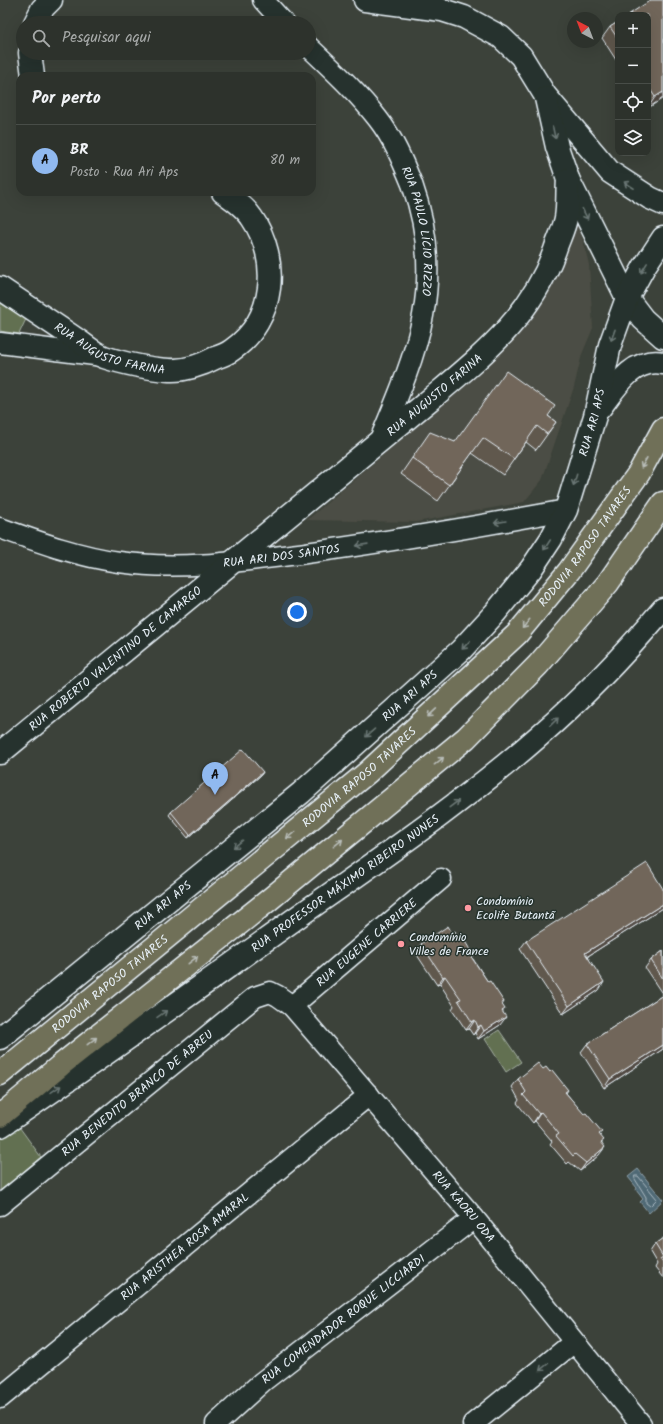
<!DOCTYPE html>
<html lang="pt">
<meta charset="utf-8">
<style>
body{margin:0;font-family:Kalam,sans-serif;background:#393e38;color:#f1f3f6}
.controls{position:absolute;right:12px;top:12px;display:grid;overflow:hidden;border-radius:8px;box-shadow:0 4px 16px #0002}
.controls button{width:36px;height:36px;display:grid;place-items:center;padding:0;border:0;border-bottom:1px solid #484d48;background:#2d322c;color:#f1f3f6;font:20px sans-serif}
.compass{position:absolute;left:567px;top:12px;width:36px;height:36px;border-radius:50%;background:#2d322c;box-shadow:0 4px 16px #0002;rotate:318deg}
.you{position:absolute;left:297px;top:612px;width:14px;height:14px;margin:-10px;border:3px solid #fff;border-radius:50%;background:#1a73e8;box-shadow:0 0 0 6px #1a73e833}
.badge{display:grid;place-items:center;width:26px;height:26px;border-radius:50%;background:#90b9f0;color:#111;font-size:13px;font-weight:700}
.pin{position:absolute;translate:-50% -33px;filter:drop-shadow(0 1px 2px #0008)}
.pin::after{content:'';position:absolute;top:21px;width:14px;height:12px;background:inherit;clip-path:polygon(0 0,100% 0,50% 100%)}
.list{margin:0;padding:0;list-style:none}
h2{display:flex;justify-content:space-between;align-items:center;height:52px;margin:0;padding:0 16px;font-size:17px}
h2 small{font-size:13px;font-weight:400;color:#a7aaa9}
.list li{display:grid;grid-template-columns:26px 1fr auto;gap:12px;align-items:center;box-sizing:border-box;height:72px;padding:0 16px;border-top:1px solid #484d48}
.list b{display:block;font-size:15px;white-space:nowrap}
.list p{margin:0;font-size:13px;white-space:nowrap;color:#a7aaa9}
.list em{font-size:13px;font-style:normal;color:#a7aaa9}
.icon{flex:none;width:22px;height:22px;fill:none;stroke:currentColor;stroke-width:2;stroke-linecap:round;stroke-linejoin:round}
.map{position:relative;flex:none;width:663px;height:1424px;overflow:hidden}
.search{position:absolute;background:#2d322c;box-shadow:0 4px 16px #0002;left:16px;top:16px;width:300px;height:44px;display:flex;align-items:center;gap:10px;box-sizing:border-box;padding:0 14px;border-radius:22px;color:#a7aaa9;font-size:15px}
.panel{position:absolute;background:#2d322c;box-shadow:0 4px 16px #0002;left:16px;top:72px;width:300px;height:124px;border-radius:12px}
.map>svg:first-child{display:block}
</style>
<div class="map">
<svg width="663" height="1424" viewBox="0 0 663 1424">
<rect width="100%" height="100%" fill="#3c423a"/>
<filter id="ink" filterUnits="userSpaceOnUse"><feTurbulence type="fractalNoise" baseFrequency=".025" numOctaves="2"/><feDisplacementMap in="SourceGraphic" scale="8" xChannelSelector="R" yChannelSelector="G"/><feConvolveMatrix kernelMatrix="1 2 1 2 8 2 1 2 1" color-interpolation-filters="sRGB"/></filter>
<g filter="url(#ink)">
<polygon fill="#4c4d44" points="573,215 583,240 589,265 593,328 582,354 574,387 542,480 524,502 416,522 307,520 423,421 485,361"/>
<g fill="#627051" stroke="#a5b0a4">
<polygon points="0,303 26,319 19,334 0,331"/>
<polygon points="499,1030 521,1062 506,1072 485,1039"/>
<polygon points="17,1124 41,1157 0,1191 0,1138"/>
</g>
<polygon fill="#506975" stroke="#8d9fa9" points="638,1169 663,1200 649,1213 640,1202 643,1199 636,1190 637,1188 628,1177"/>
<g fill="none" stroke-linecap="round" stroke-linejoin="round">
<polygon stroke="#abbbc4" stroke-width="1" points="635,1176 638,1176 657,1199 650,1206 646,1203 646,1197 635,1179"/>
<g stroke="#e8f1f8" stroke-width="23">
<g id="street">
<polyline points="263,0 284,23"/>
<path id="s1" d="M309,47C333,70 358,93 378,119C393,138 403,162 412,184C447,282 417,352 379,442"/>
<polyline points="0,343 103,356"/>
<path id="s2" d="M0,528C39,542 77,556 119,562C181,571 244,561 306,553C393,541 479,526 566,510"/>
<path id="s3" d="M292,1006L441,879"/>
<path id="s4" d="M0,1205L255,997L270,992L278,996L292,1006L474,1218L641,1424"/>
<path id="s5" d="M0,1398L369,1095"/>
<path id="s6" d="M216,1424L262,1382L474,1218"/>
<polyline points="473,1424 574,1342"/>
</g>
</g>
<g stroke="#e8f1f8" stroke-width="25">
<g id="secondary">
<polyline points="365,0 442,10 464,17 501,37 521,56 545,95 610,172 650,198 663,204"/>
<polyline points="35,23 42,9 51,0"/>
<polyline points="30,53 33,76"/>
<polyline points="546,98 557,147 568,179 627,298 643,319 663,337"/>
<path id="s7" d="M0,288C24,304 49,321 73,337C83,343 93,353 104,357C122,363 150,369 169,370C184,371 202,365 215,358C221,356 227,354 232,350C276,320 280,259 252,218C245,207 233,199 223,192"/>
<path d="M600,408C615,388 633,357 663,363"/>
<path id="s8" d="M0,753L432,398C484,354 531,317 555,250C558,240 564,229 566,218C568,206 567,192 568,179"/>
<path id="s9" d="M0,1038L301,793L461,650L495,613L531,569L551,539L566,510L595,416L610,345L627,298L644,267L663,238"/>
<path id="s10" d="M1,1126C102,1058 200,987 299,916C380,859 464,802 539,736C584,697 625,654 663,609"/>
</g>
</g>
<g stroke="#e8f1f8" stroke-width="25">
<g id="highway">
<path id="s11" d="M0,1074L368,772L517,634L569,571L639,473L663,429"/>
<polyline points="0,1116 61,1065 264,904 466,738 538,665 608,583 663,503"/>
</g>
</g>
<use href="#street" stroke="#26332d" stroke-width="20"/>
<use href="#secondary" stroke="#26332d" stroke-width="22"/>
<use href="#highway" stroke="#706f59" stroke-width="22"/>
</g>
<g fill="#61584d" stroke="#e8f1f8">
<polygon points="663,0 663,98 648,108 648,15"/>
<polygon points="618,22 618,63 602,38 610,27"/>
<polygon points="548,416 556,422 536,450 526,442 503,475 472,453 438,501 401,474 412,458 455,442"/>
<polygon points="263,772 261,775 188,838 169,815 171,812"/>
<polygon points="663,889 663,908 588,956 599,990 563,1014 520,949 526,941"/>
<polygon points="452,933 473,959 488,982 504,1002 502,1005 503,1012 500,1025 478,1039 475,1033 473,1035 469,1029 466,1030 452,1009 454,1006 440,984 437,985 415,952 421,944"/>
<polygon points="663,951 663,1049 604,1088 581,1052 587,1044 663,995 645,968 651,960"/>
<polygon points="543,1069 550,1072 568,1090 566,1093 600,1135 602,1142 599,1155 580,1171 569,1162 567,1164 550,1144 552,1141 535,1121 533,1123 517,1103 519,1100 512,1087 518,1079"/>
<polygon points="663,1238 663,1278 655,1268 657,1264 650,1252 655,1244"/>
</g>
<g fill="#4f473f" stroke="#e8f1f8">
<polygon points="663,92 663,98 648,108 655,97"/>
<polygon points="263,772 261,775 188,838 190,835"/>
<polygon points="663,904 663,908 580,961 585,953"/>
<polygon points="445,976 440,984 437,985 443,977"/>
<polygon points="604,982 599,990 563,1014 569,1006"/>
<polygon points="506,1017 500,1025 478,1039 484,1031"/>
<polygon points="475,1020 469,1029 466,1030 472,1022"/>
<polygon points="481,1025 475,1033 473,1035 478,1027"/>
<polygon points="663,1045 663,1049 604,1088 610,1079"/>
<polygon points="541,1112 535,1121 533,1123 539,1114"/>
<polygon points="605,1147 599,1155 580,1171 586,1163"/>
</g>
<g fill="#71665a" stroke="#e8f1f8">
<polygon points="651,0 663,0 663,92 655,97 648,86 648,15 628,15"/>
<polygon points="618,22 618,39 610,27"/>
<polygon points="506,371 555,406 548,416 556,422 547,434 537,426 514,459 483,438 449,485 412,458 430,432 455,442"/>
<polygon points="243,749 263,772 190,835 171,812"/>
<polygon points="647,863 663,889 663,904 585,953 604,982 569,1006 526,941"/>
<polygon points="448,926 452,933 455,931 458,937 461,935 474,956 472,958 488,982 490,981 504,1002 501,1003 505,1009 502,1011 506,1017 484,1031 481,1025 478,1027 475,1020 472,1022 458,1000 461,999 445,976 443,977 421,944"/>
<polygon points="663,951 663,979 651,960"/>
<polygon points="663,995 663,1045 610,1079 587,1044"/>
<polygon points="538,1063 543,1069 546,1067 550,1072 552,1070 568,1090 565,1092 584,1114 586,1113 602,1132 599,1134 604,1140 601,1142 605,1147 586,1163 575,1154 573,1156 556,1136 559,1134 541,1112 539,1114 523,1095 526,1092 518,1079"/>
<polygon points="663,1238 663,1257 655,1244"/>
<polygon points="663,1257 663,1263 660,1259"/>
</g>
<defs><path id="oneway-shaft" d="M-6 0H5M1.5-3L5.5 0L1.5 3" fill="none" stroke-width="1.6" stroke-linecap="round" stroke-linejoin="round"/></defs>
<g stroke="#6a7674">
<use href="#oneway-shaft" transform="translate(554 133) rotate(78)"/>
<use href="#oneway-shaft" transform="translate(629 185) rotate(-147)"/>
<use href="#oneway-shaft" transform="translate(585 214) rotate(63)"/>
<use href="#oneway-shaft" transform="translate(644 268) rotate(122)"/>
<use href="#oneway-shaft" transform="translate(613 335) rotate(110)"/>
<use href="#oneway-shaft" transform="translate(575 480) rotate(107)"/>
<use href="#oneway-shaft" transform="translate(500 522) rotate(170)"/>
<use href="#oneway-shaft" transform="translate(362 545) rotate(172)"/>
<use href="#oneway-shaft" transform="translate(547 545) rotate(123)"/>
<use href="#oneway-shaft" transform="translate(466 645) rotate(133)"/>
<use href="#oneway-shaft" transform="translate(554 722) rotate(-44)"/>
<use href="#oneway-shaft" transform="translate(370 733) rotate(139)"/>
<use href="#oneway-shaft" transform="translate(454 804) rotate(-37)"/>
<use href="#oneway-shaft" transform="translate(238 844) rotate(141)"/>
<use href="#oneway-shaft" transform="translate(162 1014) rotate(-35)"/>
<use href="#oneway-shaft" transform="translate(56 1089) rotate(-34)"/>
<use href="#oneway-shaft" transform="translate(544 1367) rotate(141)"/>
</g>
<g stroke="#b8bdb8">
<use href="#oneway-shaft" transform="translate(644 463) rotate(119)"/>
<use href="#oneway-shaft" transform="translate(526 624) rotate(129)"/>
<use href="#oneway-shaft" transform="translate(432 713) rotate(137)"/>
<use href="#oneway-shaft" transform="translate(439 761) rotate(-39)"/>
<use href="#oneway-shaft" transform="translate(291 835) rotate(141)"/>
<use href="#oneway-shaft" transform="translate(338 843) rotate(-39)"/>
<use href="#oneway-shaft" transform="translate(193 960) rotate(-38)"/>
<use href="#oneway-shaft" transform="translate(92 1041) rotate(-38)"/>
</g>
</g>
<g fill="#ff9aa2" stroke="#26332d" stroke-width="1.5">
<circle cx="468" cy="908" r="4"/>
<circle cx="401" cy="944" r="4"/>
</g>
<g text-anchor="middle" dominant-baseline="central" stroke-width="3" stroke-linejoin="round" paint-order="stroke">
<g font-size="12" fill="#e8f1f8" stroke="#26332d">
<text stroke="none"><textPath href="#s1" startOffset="221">RUA PAULO LÍCIO RIZZO</textPath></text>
<text stroke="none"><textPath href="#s7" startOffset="127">RUA AUGUSTO FARINA</textPath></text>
<text stroke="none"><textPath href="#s8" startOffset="563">RUA AUGUSTO FARINA</textPath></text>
<text stroke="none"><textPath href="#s9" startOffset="870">RUA ARI APS</textPath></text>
<text stroke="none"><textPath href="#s11" startOffset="790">RODOVIA RAPOSO TAVARES</textPath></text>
<text stroke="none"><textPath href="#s2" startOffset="287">RUA ARI DOS SANTOS</textPath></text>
<text stroke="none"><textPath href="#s8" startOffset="149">RUA ROBERTO VALENTINO DE CAMARGO</textPath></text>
<text stroke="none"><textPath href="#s9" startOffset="534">RUA ARI APS</textPath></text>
<text stroke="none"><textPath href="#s11" startOffset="466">RODOVIA RAPOSO TAVARES</textPath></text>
<text stroke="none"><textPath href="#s10" startOffset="421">RUA PROFESSOR MÁXIMO RIBEIRO NUNES</textPath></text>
<text stroke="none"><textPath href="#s9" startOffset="210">RUA ARI APS</textPath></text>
<text stroke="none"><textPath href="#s3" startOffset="98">RUA EUGENE CARRIERE</textPath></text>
<text stroke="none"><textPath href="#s11" startOffset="142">RODOVIA RAPOSO TAVARES</textPath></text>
<text stroke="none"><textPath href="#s4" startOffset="177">RUA BENEDITO BRANCO DE ABREU</textPath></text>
<text stroke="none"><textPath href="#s4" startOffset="635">RUA KAORU ODA</textPath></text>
<text stroke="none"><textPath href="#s5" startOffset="239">RUA ARISTHEA ROSA AMARAL</textPath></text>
<text stroke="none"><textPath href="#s6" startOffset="165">RUA COMENDADOR ROQUE LICCIARDI</textPath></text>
</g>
<g font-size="12" fill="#e8f1f8" stroke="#26332d" text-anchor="start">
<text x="476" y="901">Condomínio<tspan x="476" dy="14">Ecolife Butantã</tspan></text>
<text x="409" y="937">Condomínio<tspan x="409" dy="14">Villes de France</tspan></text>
</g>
</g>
</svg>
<div class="controls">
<button>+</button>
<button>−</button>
<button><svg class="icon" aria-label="locate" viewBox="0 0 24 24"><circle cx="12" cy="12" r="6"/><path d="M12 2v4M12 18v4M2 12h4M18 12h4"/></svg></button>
<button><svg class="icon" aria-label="layers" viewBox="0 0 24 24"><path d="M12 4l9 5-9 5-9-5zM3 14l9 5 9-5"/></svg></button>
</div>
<svg class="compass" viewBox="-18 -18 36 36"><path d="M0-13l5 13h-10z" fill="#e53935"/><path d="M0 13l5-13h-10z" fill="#a7aaa9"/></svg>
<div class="you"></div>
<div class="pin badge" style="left:215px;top:795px">A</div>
<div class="search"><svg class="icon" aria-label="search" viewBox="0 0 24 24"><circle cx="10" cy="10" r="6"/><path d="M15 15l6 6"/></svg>Pesquisar aqui</div>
<section class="panel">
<h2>Por perto<small></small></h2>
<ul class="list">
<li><span class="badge">A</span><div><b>BR</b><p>Posto · Rua Ari Aps</p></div><em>80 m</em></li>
</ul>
</section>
</div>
